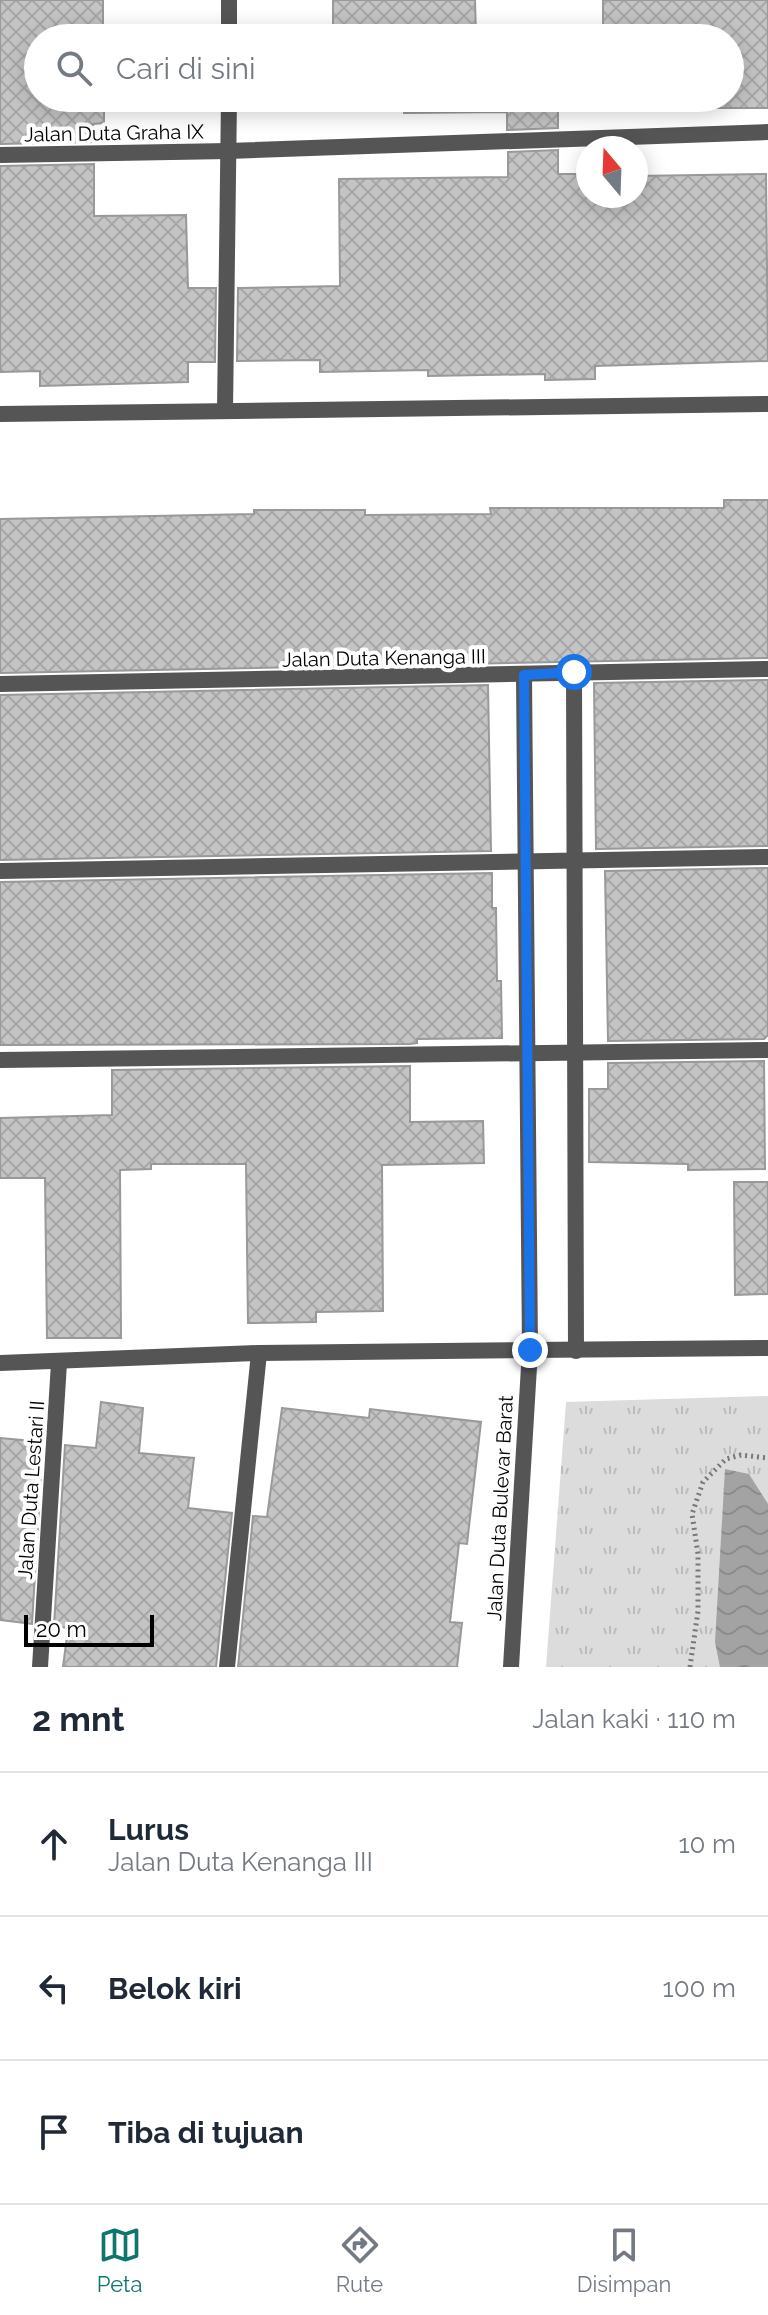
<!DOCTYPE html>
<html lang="id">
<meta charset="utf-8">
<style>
body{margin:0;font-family:Raleway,sans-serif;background:#f6f6f7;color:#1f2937}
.compass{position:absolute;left:576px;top:136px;width:72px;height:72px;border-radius:50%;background:#fff;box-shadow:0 4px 20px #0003;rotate:341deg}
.scale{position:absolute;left:24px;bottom:20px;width:130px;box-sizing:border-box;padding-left:8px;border:4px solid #000;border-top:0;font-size:22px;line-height:28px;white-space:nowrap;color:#000;-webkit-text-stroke:6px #fff;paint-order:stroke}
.stop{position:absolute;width:24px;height:24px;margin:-18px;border:6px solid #1a73e8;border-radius:50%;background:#fff}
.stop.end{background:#1a73e8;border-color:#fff;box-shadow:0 2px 8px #0008}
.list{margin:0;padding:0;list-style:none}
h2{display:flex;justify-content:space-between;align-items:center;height:104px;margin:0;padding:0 32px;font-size:34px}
h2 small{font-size:26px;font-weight:400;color:#747a83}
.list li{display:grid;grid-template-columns:52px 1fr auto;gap:24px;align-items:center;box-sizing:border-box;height:144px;padding:0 32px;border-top:2px solid #e0e1e3}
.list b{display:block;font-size:30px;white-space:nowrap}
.list p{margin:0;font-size:26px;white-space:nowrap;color:#747a83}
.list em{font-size:26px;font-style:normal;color:#747a83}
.icon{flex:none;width:44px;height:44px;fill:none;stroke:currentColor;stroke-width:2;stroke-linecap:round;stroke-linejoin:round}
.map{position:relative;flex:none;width:768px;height:1667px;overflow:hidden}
.search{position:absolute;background:#fff;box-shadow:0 4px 20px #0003;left:24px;right:24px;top:24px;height:88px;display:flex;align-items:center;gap:20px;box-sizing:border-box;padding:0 28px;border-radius:44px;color:#747a83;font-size:30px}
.sheet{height:536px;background:#fff}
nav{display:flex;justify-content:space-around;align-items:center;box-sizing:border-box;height:112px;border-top:2px solid #e0e1e3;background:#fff;font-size:22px;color:#747a83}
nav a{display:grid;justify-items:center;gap:4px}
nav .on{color:#0f766e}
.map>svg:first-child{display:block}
</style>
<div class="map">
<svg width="768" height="1667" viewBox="0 0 768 1667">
<defs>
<pattern id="park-tufts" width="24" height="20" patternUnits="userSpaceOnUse" patternTransform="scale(2)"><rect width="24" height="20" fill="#dcdcdc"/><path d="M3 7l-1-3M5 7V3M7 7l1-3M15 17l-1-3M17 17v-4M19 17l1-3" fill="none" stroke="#bbb"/></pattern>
<pattern id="water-waves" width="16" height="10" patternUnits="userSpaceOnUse" patternTransform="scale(2)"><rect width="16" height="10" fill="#a3a3a3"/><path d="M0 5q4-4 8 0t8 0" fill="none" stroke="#8b8b8b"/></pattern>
<pattern id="building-cross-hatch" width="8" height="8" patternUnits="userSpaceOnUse" patternTransform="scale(2)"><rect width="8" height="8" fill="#c4c4c4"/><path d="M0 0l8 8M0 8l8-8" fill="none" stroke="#a7a7a7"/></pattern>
</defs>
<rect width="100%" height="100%" fill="#fff"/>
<polygon fill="url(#park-tufts)" points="768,1396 768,1667 546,1667 566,1402"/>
<polygon fill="url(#water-waves)" points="725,1469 749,1474 768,1504 768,1667 720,1667 715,1642"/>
<g fill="url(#building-cross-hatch)" stroke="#999" stroke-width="2">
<polygon points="0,0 103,0 103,38 38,38 38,98 104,98 104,123 93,124 94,142 0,144"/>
<polygon points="333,0 475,0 476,35 603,34 603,0 768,0 768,108 672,108 672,103 558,106 558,128 507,130 507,112 404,113 404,105 252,106 252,98 730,98 730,38 252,38 252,34 333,32"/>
<polygon points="558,150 558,174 588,174 588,196 636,196 636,176 766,174 768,361 595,366 595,379 545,380 545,374 428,376 428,370 320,372 320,360 237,361 238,288 340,286 339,179 508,177 508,152"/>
<polygon points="94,164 94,216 186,215 188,288 216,288 215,362 188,362 188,382 40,386 40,371 0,372 0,166"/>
<polygon points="724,500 768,500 768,658 0,673 0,519 254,514 254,510 365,510 365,515 491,514 490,508 724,508"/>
<polygon points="768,680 768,846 596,849 594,683"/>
<polygon points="488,685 491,851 0,860 0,695"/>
<polygon points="768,868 768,1035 764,1039 608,1041 605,871"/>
<polygon points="492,873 492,908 496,908 497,981 501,981 502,1038 417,1039 417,1043 409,1044 0,1045 0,882"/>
<polygon points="764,1061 765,1169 688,1170 688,1164 589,1162 589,1089 608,1089 608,1063"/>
<polygon points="410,1066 410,1122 483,1121 484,1163 382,1165 383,1311 316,1312 316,1322 248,1323 246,1164 151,1164 151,1169 120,1170 121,1338 47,1338 45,1178 0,1178 0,1118 112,1115 112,1070"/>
<polygon points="734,1182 768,1182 768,1294 735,1295"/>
<polygon points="101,1402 143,1408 139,1453 194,1458 188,1508 232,1513 216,1667 63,1667 68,1628 54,1626 65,1445 96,1448"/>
<polygon points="282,1408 369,1418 370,1409 481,1422 467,1544 459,1543 450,1622 462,1623 457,1667 238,1667 253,1516 267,1517"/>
<polygon points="0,1438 43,1442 32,1624 0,1620"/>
</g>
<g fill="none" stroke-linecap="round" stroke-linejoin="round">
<polyline stroke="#777" stroke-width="5" stroke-dasharray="2 4" stroke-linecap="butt" points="690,1667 698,1611 698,1554 692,1514 703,1482 726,1459 741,1455 768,1458"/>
<g stroke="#555" stroke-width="16">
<polyline points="229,0 229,38"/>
<polyline points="0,155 229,151 768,132"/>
<polyline points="225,411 229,98"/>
<polyline points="0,414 768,404"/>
<polyline points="574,672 576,1351"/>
<polyline points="0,684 768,669"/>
<polyline points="0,871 768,857"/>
<polyline points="0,1060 768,1050"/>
<polyline points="0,1363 259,1353 530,1350 524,675"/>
<polyline points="40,1667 59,1363"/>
<polyline points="227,1667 259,1353"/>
<polyline points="511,1667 530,1350 768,1348"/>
</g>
</g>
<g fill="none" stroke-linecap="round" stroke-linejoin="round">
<polyline stroke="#1a73e8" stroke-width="10" points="530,1350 524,675 574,672"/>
</g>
<g text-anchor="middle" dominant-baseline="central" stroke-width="8" stroke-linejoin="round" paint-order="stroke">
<g font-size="20" fill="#000" stroke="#fff">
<text transform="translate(114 133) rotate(-1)">Jalan Duta Graha IX</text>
<text transform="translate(384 658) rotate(-1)">Jalan Duta Kenanga III</text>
<text transform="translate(31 1490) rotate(-86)">Jalan Duta Lestari II</text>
<text transform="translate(500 1508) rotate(-87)">Jalan Duta Bulevar Barat</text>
</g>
</g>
</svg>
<svg class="compass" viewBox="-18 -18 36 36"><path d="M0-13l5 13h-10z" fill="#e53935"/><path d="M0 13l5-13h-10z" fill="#747a83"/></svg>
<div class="scale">20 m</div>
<div class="stop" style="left:574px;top:672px"></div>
<div class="stop end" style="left:530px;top:1350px"></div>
<div class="search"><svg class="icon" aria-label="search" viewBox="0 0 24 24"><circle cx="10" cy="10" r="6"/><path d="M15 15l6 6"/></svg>Cari di sini</div>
</div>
<section class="sheet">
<h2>2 mnt<small>Jalan kaki · 110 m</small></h2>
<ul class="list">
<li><svg class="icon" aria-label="ahead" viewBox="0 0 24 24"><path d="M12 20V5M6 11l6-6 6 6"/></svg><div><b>Lurus</b><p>Jalan Duta Kenanga III</p></div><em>10 m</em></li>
<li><svg class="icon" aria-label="left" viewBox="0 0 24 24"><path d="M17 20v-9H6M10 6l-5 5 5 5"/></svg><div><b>Belok kiri</b></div><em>100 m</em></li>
<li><svg class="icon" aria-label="arrive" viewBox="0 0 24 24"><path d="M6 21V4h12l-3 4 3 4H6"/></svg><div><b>Tiba di tujuan</b></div></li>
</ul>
</section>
<nav>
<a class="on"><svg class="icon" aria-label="map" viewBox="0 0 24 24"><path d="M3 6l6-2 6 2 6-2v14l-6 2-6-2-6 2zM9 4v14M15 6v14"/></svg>Peta</a>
<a><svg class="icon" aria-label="directions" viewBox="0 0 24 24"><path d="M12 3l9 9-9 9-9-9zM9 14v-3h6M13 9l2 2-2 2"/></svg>Rute</a>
<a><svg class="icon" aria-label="saved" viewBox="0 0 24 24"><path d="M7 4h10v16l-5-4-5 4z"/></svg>Disimpan</a>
</nav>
